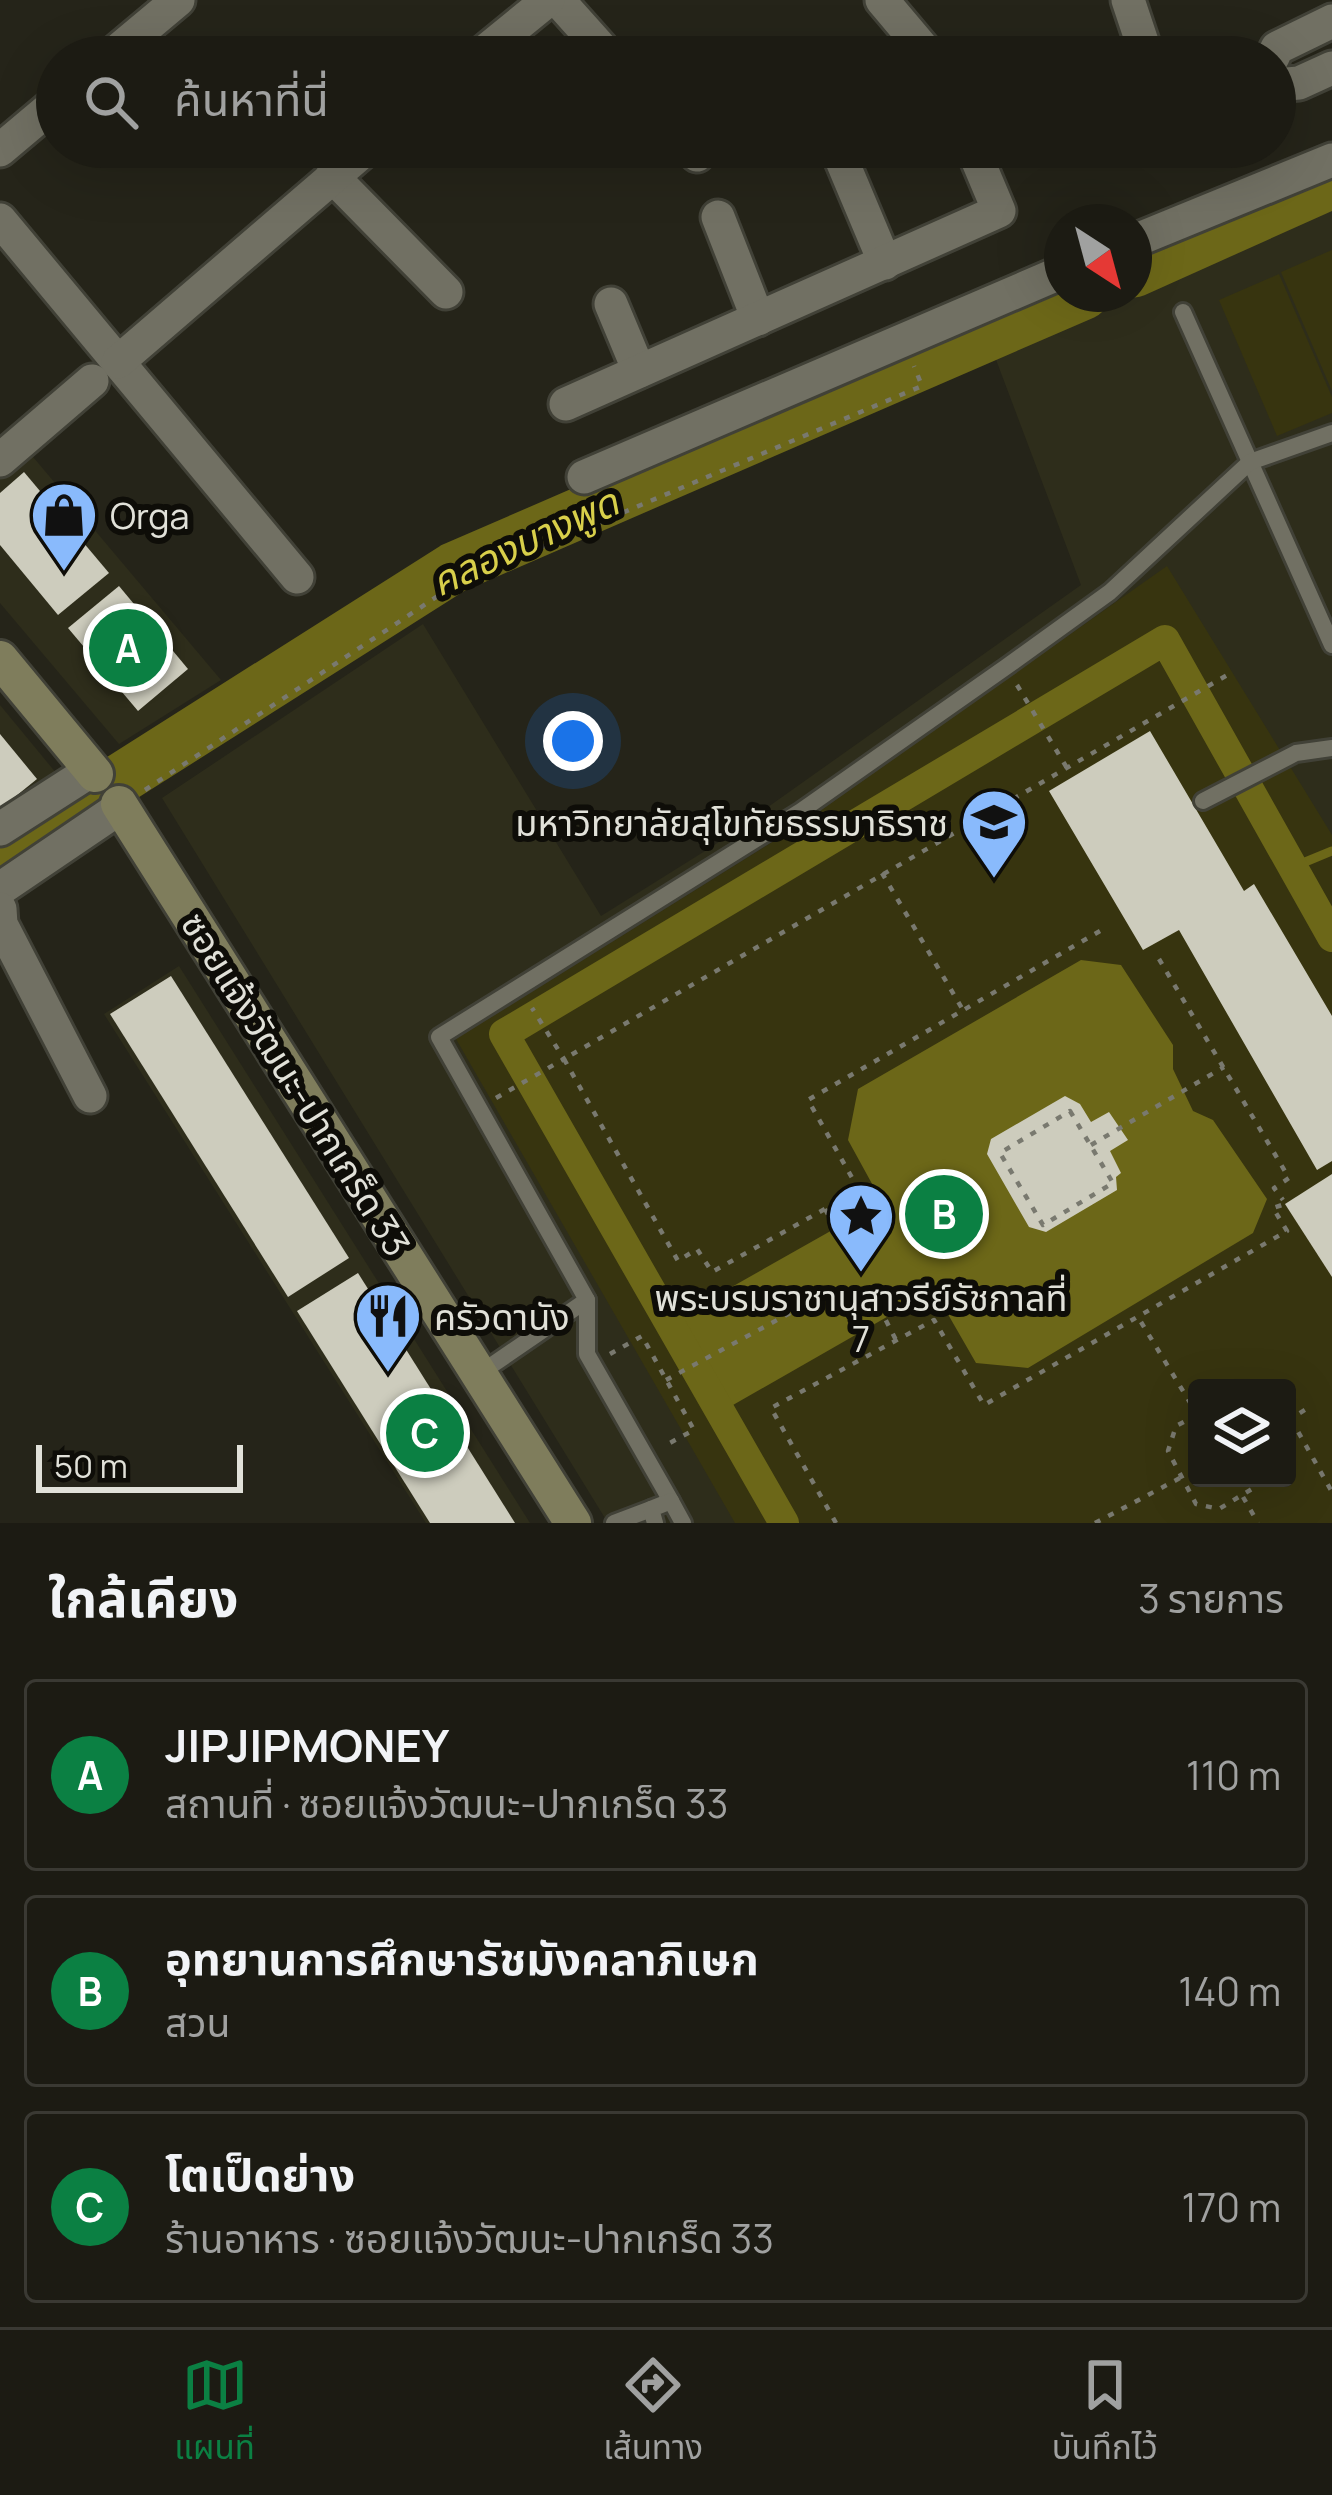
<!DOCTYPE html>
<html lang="th">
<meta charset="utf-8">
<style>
body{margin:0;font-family:Manrope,"Noto Sans Thai",sans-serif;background:#25241c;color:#f1f3f6}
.controls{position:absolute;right:36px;bottom:36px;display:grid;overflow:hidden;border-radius:12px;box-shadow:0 12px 48px #0002}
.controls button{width:108px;height:108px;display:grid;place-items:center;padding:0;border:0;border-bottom:3px solid #3a3933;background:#1c1b13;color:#f1f3f6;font:60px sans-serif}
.compass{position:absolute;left:1044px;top:204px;width:108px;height:108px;border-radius:50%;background:#1c1b13;box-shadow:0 12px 48px #0002;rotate:144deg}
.scale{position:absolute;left:36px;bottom:30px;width:207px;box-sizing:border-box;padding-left:12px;border:6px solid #e1e1d9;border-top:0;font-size:33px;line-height:42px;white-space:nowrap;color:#e1e1d9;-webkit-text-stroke:9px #0e0d08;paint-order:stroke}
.you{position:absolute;left:573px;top:741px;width:42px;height:42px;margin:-30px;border:9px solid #fff;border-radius:50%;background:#1a73e8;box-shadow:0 0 0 18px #1a73e833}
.badge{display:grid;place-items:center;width:78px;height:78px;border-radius:50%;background:#0b8043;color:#fff;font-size:39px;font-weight:700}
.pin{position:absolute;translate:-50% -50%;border:6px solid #fff;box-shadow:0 3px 12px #0006}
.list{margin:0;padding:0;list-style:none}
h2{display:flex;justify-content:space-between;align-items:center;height:156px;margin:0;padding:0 48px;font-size:51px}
h2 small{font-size:39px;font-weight:400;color:#a0a1a0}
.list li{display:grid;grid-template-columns:78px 1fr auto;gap:36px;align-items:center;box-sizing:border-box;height:192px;margin:0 24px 24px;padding:0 24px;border:3px solid #3a3933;border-radius:12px}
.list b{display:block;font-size:45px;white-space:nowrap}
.list p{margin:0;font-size:39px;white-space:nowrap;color:#a0a1a0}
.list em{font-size:39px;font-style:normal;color:#a0a1a0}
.icon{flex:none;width:66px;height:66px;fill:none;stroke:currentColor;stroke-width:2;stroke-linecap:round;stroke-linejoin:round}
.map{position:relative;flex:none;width:1332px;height:1523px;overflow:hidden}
.search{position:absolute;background:#1c1b13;box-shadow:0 12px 48px #0002;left:36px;right:36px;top:36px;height:132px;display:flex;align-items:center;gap:30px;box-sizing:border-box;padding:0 42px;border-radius:66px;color:#a0a1a0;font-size:45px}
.sheet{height:804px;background:#1c1b13}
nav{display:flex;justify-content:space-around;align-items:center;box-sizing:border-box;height:168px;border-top:3px solid #3a3933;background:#1c1b13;font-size:33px;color:#a0a1a0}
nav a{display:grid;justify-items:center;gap:6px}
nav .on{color:#0b8043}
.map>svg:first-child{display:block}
</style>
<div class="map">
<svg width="1332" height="1523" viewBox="0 0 1332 1523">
<rect width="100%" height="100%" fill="#252419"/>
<g fill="#2e2d1b" fill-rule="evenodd">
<path d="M1332,200V1523H608L162,798L423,624L601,916L713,846L1081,585L995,357ZM1197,1388H1287V1478H1197Z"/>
<polygon points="28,451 221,680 119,744 0,603 0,475"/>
<polygon points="0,705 66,785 0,831"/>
<polygon points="179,966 530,1523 426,1523 104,1014"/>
</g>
<g fill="#37340f" fill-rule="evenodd">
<polygon points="1332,250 1332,391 1281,272"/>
<polygon points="1279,274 1332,397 1332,413 1277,436 1219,300"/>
<path d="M1167,566L1332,835V1523H735L456,1039L803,823ZM1197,1388H1287V1478H1197Z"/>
</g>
<polygon fill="#6c6718" points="1081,960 1121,965 1173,1045 1173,1069 1193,1111 1213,1120 1267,1199 1253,1233 1028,1368 976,1363 934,1290 719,1413 668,1323 882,1202 848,1140 858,1089"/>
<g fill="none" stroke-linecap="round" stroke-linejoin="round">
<polyline stroke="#6c6718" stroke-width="9" points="1293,867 1332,851"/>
<polyline stroke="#6c6718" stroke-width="30" points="784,1523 504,1034 1165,640 1332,937"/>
<g stroke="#6c6718" stroke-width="51">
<polyline points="1134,272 1332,183"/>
<polyline points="0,855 453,568 1084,294"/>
</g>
</g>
<g fill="#cdccbd">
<polygon points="24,472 109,573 58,615 0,545 0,493"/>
<polygon points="119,586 188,669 138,711 68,628"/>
<polygon points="1150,731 1244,891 1254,884 1332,1016 1332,1161 1317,1170 1179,930 1143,950 1049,791"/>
<polygon points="0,734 37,779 0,809"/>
<polygon points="171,976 349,1258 288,1297 110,1014"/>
<polygon points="1065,1096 1080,1104 1091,1122 1109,1112 1128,1140 1110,1151 1121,1173 1116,1177 1117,1190 1046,1232 1029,1227 987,1154 991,1139"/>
<polygon points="1332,1174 1332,1277 1285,1204"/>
<polygon points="358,1273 515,1523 430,1523 297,1311"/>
</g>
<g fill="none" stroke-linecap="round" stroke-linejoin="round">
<g stroke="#414137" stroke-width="22">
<g id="lane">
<polyline points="1183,312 1332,645"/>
<polyline points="1203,801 1296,753 1332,748"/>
<polyline points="479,1374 587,1300"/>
<polyline points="671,1501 587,1354 587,1300 439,1037 801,811 1006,667 1110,592 1250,462 1332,433"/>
<polyline points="614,1523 651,1509"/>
<polyline points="655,1523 651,1509 671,1501 683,1523"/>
</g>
</g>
<g stroke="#414137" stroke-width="39">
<g id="street">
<polyline points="558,0 609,57"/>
<polyline points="882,0 930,57"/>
<polyline points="1128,0 1147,57"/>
<polyline points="110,57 178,0"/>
<polyline points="478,57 548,0"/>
<polyline points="1273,57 1277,48 1332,21"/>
<polyline points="1275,85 1299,83 1332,68"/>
<polyline points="690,147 697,155"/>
<polyline points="0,150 57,102"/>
<polyline points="840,156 885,263"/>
<polyline points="332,176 446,292"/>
<polyline points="718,217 758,319"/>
<polyline points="0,220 297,577"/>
<polyline points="1134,241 1332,160"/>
<polyline points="611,304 639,371"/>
<polyline points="118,362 368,147"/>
<polyline points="566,404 999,211 972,147"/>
<polyline points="0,460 92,381"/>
<polyline points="584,477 1062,272"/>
<polyline points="0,829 92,770"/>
<polyline points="0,889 121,807"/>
<polyline points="0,909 1,924 90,1096"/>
</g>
</g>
<g stroke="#414137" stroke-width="42">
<g id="secondary">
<polyline points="0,659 95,774"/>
<polyline points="119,804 573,1523"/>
</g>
</g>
<g stroke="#79796f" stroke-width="4.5" stroke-dasharray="6 9" stroke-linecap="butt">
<polyline points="1017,685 1067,768"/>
<polyline points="145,790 459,582 922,386 914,366"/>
<polyline points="882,873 963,1010"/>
<polyline points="1100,931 808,1100 859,1190 712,1272 697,1249 678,1261 564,1059 1229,674"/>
<polyline points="1159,959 1289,1178 1274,1188 1283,1200"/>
<polyline points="496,1098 564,1059 532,1008"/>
<polygon points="1070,1111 1113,1183 1043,1225 1000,1153"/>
<polyline points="1091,1145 1224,1067"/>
<polyline points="825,1209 843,1242"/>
<polyline points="879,1307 896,1340"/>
<polyline points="1141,1322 1197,1414"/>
<polyline points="610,1354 642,1336 694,1430 666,1445"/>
<polyline points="666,1380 816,1299"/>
<polyline points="1197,1415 1176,1426 1168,1451 1196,1504 1219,1509 1270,1478"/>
<polyline points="1291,1419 1332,1492"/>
<polyline points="1287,1421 1308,1408"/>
<polyline points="1243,1497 1258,1523"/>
<polyline points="836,1523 771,1408 934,1320 984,1405 1287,1231 1273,1208 1285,1204"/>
<polyline points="1095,1523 1180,1478"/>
</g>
<use href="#lane" stroke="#717063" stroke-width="16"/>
<use href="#street" stroke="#717063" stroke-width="33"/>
<use href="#secondary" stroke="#7f7d5c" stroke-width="36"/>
</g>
<defs>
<g id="shop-pin" transform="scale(3.45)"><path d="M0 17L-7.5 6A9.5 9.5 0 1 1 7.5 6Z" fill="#89bafc" stroke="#0e0d08"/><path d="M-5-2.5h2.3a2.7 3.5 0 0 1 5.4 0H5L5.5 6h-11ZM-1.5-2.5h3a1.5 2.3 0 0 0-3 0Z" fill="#111"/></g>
<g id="university-pin" transform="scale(3.45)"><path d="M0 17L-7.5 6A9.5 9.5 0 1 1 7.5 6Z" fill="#89bafc" stroke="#0e0d08"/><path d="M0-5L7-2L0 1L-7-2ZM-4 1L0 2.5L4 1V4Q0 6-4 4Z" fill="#111"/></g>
<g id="sight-pin" transform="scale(3.45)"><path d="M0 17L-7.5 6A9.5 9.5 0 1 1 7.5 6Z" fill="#89bafc" stroke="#0e0d08"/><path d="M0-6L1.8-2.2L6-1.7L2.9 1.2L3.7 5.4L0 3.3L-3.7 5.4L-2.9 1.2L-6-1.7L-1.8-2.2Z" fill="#111"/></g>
<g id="restaurant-pin" transform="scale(3.45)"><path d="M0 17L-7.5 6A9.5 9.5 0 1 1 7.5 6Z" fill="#89bafc" stroke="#0e0d08"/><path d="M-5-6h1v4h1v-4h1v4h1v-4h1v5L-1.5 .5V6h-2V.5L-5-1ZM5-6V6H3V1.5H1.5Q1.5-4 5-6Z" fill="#111"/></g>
</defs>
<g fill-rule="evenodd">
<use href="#shop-pin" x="64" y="515"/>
<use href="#university-pin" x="994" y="822"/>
<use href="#sight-pin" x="861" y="1216"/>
<use href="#restaurant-pin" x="388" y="1316"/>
</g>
<g text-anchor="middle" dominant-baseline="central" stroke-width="12" stroke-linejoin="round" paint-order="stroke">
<g font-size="36" fill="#e1e1d9" stroke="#0e0d08" text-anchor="start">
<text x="110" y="515">Orga</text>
<text x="948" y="822" text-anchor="end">มหาวิทยาลัยสุโขทัยธรรมาธิราช</text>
<text x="861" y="1297" text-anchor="middle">พระบรมราชานุสาวรีย์รัชกาลที่<tspan x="861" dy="41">7</tspan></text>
<text x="434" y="1316">ครัวดานัง</text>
</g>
<g font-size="36" fill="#e1e1d9" stroke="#0e0d08">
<text transform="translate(296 1084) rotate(58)">ซอยแจ้งวัฒนะ-ปากเกร็ด 33</text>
</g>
<g font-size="39" font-style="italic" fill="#d8cf4a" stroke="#0e0d08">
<text transform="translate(524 541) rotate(-25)">คลองบางพูด</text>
</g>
</g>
</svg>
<div class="controls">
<button><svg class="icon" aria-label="layers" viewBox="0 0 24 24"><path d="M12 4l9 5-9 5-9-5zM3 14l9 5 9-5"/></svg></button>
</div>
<svg class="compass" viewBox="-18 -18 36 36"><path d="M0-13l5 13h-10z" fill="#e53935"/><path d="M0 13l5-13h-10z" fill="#a0a1a0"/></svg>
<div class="scale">50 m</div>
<div class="you"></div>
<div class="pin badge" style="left:128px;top:648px">A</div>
<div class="pin badge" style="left:944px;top:1214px">B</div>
<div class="pin badge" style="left:425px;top:1433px">C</div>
<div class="search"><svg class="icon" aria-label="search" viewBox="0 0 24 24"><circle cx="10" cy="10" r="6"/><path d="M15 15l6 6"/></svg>ค้นหาที่นี่</div>
</div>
<section class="sheet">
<h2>ใกล้เคียง<small>3 รายการ</small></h2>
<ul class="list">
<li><span class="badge">A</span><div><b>JIPJIPMONEY</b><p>สถานที่ · ซอยแจ้งวัฒนะ-ปากเกร็ด 33</p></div><em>110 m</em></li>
<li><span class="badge">B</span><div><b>อุทยานการศึกษารัชมังคลาภิเษก</b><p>สวน</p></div><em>140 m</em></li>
<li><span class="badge">C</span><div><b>โตเป็ดย่าง</b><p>ร้านอาหาร · ซอยแจ้งวัฒนะ-ปากเกร็ด 33</p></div><em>170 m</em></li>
</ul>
</section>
<nav>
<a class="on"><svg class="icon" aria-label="map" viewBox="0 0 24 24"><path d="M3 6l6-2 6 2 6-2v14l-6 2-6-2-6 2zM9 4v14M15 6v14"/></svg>แผนที่</a>
<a><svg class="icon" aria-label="directions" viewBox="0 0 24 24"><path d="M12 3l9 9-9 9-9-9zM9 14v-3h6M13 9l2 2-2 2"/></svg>เส้นทาง</a>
<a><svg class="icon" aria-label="saved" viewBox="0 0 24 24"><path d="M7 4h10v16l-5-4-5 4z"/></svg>บันทึกไว้</a>
</nav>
